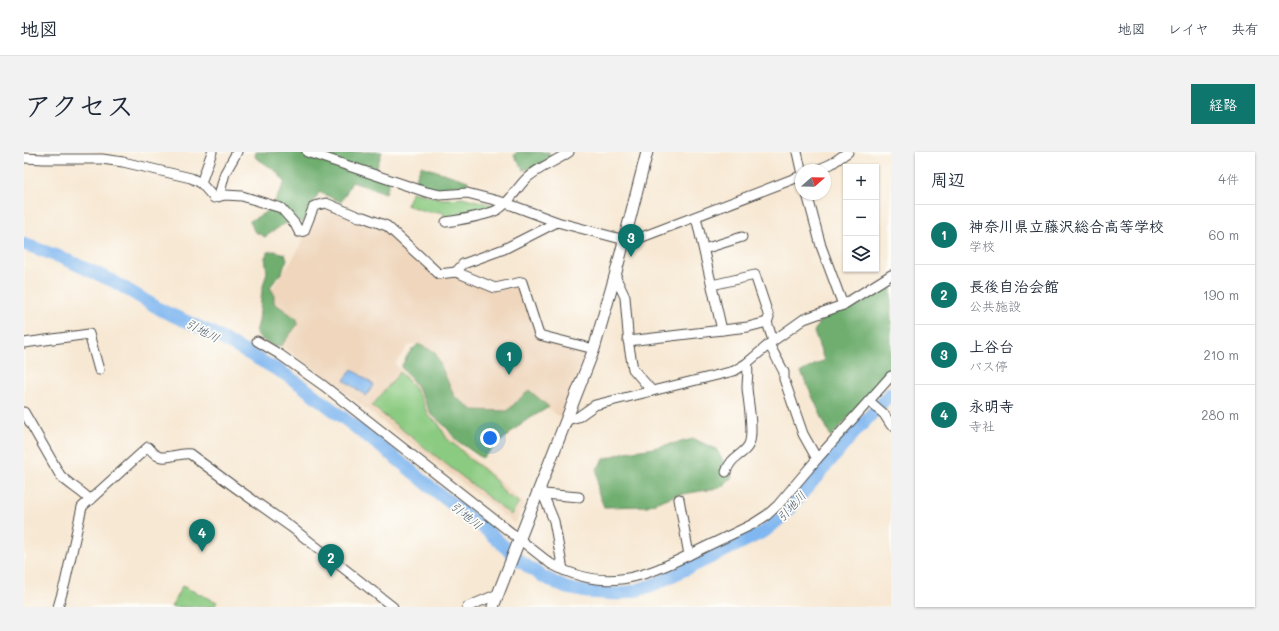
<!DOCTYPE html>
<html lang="ja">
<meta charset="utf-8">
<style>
body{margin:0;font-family:Mali,"Klee One",sans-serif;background:#f2f2f3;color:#1f2937}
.controls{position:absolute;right:12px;top:12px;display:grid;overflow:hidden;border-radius:0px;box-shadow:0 1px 3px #0004}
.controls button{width:36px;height:36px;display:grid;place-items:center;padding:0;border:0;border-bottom:1px solid #e0e1e3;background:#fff;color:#1f2937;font:20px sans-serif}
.compass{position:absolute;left:771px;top:12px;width:36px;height:36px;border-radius:50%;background:#fff;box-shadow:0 1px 3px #0004;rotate:70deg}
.you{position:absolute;left:466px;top:286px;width:14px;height:14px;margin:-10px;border:3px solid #fff;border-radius:50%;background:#1a73e8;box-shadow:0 0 0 6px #1a73e833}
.badge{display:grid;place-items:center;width:26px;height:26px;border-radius:50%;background:#0f766e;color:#fff;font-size:13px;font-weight:700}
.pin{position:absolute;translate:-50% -33px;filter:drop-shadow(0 1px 2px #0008)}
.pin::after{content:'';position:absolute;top:21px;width:14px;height:12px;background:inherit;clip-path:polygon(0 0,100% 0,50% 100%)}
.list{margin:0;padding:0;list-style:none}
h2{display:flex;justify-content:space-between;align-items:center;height:52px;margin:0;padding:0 16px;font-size:17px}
h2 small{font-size:13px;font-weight:400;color:#747a83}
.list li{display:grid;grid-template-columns:26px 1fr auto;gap:12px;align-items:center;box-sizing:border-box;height:60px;padding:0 16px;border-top:1px solid #e0e1e3}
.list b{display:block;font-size:15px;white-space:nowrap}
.list p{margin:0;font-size:13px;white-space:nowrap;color:#747a83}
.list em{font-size:13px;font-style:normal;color:#747a83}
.icon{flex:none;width:22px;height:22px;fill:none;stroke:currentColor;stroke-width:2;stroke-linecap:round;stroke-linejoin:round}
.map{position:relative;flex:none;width:867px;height:455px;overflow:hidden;border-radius:0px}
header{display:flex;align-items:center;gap:24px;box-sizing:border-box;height:56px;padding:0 20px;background:#fff;border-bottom:1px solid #e0e1e3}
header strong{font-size:19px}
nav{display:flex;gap:22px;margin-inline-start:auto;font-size:14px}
.intro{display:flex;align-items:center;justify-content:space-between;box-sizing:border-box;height:96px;padding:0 24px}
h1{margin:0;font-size:28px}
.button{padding:10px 18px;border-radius:0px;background:#0f766e;color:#fff;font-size:14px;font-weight:700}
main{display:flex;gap:24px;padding:0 24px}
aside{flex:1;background:#fff;border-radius:0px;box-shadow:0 1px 3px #0004}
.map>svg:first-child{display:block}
</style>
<header>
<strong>地図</strong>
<nav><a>地図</a><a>レイヤ</a><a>共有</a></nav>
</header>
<div class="intro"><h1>アクセス</h1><a class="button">経路</a></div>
<main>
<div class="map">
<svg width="867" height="455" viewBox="0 0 867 455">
<rect width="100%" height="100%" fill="#fdfcf7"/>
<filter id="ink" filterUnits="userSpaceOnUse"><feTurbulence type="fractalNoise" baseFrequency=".025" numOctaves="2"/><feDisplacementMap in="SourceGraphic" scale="8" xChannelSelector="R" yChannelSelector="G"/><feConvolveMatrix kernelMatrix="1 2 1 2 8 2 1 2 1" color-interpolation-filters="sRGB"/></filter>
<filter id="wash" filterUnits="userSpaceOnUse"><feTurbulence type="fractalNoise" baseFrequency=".012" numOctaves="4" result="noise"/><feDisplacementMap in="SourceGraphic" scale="16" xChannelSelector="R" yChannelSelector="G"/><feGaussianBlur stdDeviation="0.9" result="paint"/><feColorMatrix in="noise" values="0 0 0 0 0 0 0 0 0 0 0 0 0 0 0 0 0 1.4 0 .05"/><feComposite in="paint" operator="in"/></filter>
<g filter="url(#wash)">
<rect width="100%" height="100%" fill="#f7e8d3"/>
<polygon fill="#efd6bc" points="306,56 331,69 337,69 361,77 413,125 434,124 468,139 496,134 513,184 554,195 560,205 537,266 509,245 502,243 472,268 448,269 396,191 384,194 371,212 391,233 406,263 413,269 436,294 501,352 491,372 284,212 242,184 248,137 270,105 292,61"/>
<g fill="#8bca81" stroke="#5b7a56">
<polygon points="388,40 419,47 442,46 472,54 449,63 421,68 419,60 404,60 382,53"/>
<polygon points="376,220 388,233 396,245 405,265 414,271 423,287 437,298 445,307 454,313 472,329 481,342 495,350 487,363 348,254"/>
<polygon points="158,434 193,450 190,455 147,455"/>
</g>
<g fill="#70ae6f" stroke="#4e6c4d">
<polygon points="232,0 358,0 351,21 366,27 362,41 328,30 317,50 295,40 279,71 273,68 258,73 241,85 230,79 226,69 246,58 261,30 252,19 231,5"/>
<polygon points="493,0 525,0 526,6 511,15 499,18 490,3"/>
<polygon points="397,14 444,29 442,38 416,40 390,31"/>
<polygon points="250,99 261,102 263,107 258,120 246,135 250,142 250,151 273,167 274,172 257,194 251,195 237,187 232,180 235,169 238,138 243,120 241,105 244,100"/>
<polygon points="867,128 867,218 807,285 777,220 800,208 790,180 797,166 824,154"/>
<polygon points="394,192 411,200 430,244 449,258 483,259 505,238 525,255 498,271 458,306 432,288 422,275 407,262 392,233 377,215 385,201"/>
<polygon points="670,287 692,297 708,325 696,336 652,343 623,354 580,355 574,340 573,317 580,307 601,300 624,297"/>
</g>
<polygon fill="#80b7f0" stroke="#56718e" points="328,217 350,233 342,244 320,228"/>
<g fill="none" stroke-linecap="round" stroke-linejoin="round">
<polyline stroke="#80b7f0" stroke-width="13" points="0,92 36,105 89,129 139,159 186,180 259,221 278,234 374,308 419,345 460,376 496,409 516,423 542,436 562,440 594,442 614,438 631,432 709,395 741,379 759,364 831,280 867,241"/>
</g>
</g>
<g filter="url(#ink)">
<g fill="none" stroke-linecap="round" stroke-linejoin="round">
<g stroke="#4a4744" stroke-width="11">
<g id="minor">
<polyline points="283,0 402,40 416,43 443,41 482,51 533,70 601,88 613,87 777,24"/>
<polyline points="773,0 777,18"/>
<polyline points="0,6 20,7 78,7 99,10 167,26 177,31 190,46 201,43 218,44 257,56 271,72 275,80 280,79 290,54 302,51 335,65 339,65 363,74 415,122 432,120 471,136 498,130 515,183 570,197"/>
<polyline points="793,18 807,12 824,0"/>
<polyline points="177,31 188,0"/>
<polyline points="783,42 797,94 819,153"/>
<polyline points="195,44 201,21 213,0"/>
<polyline points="672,65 698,178"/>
<path d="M422,70C435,68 463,63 473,58C486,51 493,35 503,26C515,15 531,10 545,0"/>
<polyline points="680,97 718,85"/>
<polyline points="432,120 439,112 480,97 533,70"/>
<polyline points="591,124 601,145 605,194 609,217 628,239 710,219 723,211 749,189 780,167 819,153 867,123"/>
<polyline points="688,133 731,123 745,165 743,170"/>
<path d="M233,189L255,202L300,234L527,412C581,441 618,426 669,401C689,391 709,382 729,372L743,363L754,353L793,307L867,224"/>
<polyline points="604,189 724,175 743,170 749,189"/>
<polyline points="0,191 65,182 75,218"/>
<polyline points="745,192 760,220 760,227 779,282 793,307"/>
<polyline points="845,249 860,262 867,273"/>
<path d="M0,260L36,323C45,333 57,338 66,348"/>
<polyline points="543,268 554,265 571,253 628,239"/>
<path d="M702,320C707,304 717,305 724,294C731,284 724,249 723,236C723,227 725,220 723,211"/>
<polyline points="516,335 530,369 539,418"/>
<polyline points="520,342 555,345"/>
<polyline points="655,347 665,403"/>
<path d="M34,455L41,431L58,355L124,295C127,298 130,302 134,304C143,308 156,300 166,302L212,336L267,375L369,455"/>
<polyline points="443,455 474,442"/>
</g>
</g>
<g stroke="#4a4744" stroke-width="13">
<polyline id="tertiary" points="469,455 570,197 591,124 623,0"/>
</g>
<use href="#minor" stroke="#fff" stroke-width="9"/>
<use href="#tertiary" stroke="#fff" stroke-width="11"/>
</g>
</g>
<g text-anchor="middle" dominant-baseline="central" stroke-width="3.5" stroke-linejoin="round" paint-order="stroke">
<g font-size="12" font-style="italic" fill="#495c70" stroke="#fdfcf7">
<text transform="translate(179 178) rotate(28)">引地川</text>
<text transform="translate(767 354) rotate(-47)">引地川</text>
<text transform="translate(443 363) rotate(39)">引地川</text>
</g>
</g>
</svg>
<div class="controls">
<button>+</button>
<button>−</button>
<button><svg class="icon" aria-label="layers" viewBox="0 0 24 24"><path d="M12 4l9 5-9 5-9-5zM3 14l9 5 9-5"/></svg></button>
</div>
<svg class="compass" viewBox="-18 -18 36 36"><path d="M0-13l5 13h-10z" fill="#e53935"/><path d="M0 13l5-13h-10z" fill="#747a83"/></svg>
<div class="you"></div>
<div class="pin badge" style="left:485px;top:223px">1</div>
<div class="pin badge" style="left:307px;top:425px">2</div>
<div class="pin badge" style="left:607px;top:105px">3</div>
<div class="pin badge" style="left:178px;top:400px">4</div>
</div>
<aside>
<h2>周辺<small>4件</small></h2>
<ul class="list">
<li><span class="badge">1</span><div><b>神奈川県立藤沢総合高等学校</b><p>学校</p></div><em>60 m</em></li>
<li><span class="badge">2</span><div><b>長後自治会館</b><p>公共施設</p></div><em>190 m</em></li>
<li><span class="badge">3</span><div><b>上谷台</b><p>バス停</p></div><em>210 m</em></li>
<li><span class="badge">4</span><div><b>永明寺</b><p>寺社</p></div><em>280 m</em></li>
</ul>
</aside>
</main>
